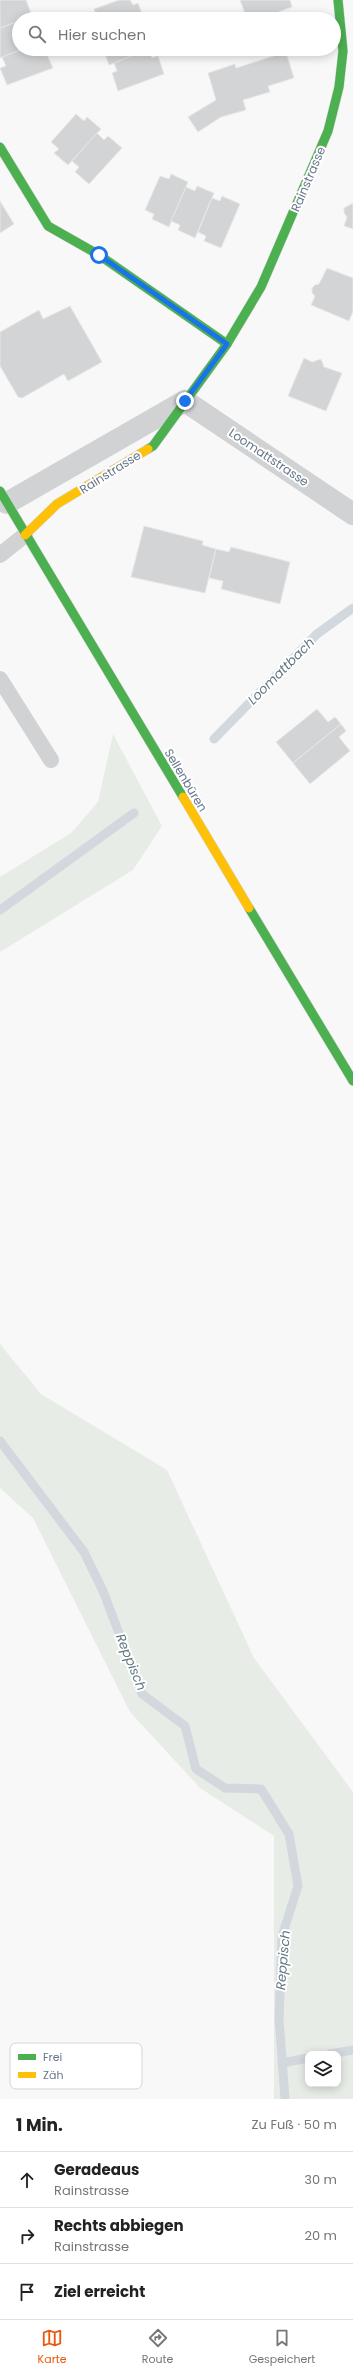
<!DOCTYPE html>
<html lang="de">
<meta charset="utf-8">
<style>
body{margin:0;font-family:Poppins,sans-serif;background:#f6f6f6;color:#222}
.controls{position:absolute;right:12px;bottom:12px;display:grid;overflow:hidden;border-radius:8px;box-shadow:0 2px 10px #0003}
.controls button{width:36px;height:36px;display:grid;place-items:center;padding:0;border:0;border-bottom:1px solid #e0e0e0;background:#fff;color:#222;font:20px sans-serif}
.stop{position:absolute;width:12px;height:12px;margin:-9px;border:3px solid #1a73e8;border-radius:50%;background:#fff}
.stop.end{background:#1a73e8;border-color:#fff;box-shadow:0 1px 4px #0008}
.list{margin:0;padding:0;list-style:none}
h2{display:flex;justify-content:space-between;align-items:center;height:52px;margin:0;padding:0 16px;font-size:17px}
h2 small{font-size:13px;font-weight:400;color:#767676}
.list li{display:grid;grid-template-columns:26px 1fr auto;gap:12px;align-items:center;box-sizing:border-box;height:56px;padding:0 16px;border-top:1px solid #e0e0e0}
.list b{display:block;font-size:15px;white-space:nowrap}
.list p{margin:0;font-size:13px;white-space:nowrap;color:#767676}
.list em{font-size:13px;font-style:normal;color:#767676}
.icon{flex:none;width:22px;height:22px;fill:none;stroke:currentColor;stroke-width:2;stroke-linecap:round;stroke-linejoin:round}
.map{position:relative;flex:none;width:353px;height:2099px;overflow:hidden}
.search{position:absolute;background:#fff;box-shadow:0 2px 10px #0003;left:12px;right:12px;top:12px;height:44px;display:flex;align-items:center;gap:10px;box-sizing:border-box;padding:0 14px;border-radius:22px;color:#767676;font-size:15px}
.sheet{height:220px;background:#fff}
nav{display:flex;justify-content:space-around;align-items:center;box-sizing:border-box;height:56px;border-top:1px solid #e0e0e0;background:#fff;font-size:11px;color:#767676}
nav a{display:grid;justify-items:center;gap:2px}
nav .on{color:#ea580c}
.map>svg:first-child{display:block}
</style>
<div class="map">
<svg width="353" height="2099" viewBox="0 0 353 2099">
<rect width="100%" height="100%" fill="#f8f8f8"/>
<g fill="#e8ece6" fill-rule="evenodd">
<polygon points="113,734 162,826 133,870 0,952 0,877 71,833 98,802"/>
<path d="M0,1344L41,1394L167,1470L254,1658L353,1792V2099H274V1836L200,1788L130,1712L33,1518L0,1488ZM308,2054H338V2084H308Z"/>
</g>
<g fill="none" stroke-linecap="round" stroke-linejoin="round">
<g stroke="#d2d8dd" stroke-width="9">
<polyline points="214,739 317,634 353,608"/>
<polyline points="0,910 134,813"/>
<polyline points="0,1441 84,1552 103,1591 142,1694 185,1726 196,1769 225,1788 261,1789 289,1834 298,1886 282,1936 279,2018 285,2099"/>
<polyline points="330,2054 353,2050"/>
<polyline points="282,2063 308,2058"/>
</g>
</g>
<g fill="#d3d4d5" stroke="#e8e8e8">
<polygon points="0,0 26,0 32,16 0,28"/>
<polygon points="119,0 130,0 133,5 138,3 144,19 97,19 94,9"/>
<polygon points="240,0 290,0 292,7 259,19 247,19"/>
<polygon points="19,21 19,49 23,49 0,58 0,28"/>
<polygon points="23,49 39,49 40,52 45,50 53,68 7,85 0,68 6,66 2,57"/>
<polygon points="103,49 150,49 109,65"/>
<polygon points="149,49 152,58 158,56 164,74 118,91 112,73 117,71 114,63"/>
<polygon points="286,52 294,78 268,86 270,92 243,100 246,110 221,117 198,132 188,117 216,100 208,73 235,64 236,68"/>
<polygon points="76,114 84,121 87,117 101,129 68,165 54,153 59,149 51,142"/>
<polygon points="97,133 104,140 108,136 122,148 89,184 75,172 79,167 72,161"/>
<polygon points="171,174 188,182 169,227 152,219 154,214 145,210 160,176 169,179"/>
<polygon points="197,186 214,193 195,238 178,230 180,225 171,221 186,187 195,191"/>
<polygon points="222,196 240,204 221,248 204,241 206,236 198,232 212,198 220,201"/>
<polygon points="0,201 14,224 0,233"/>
<polygon points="353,203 353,229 344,226 347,217 344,213 344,208"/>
<polygon points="327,268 353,278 353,311 349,321 311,305 315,296 312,293 312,288 315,285 319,284"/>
<polygon points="70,306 102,362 68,381 64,374 22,398 18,397 0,366 0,332 39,310 43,319"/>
<polygon points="304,358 312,362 321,359 324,367 342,373 326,411 288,396"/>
<polygon points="144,526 203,541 202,545 216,549 205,593 131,577"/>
<polygon points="231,547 290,562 280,604 221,589 223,581 209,578 216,549 229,552"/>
<polygon points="317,709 328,722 335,717 341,724 293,763 276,742"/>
<polygon points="341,724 346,731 339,737 350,751 310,784 293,763"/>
</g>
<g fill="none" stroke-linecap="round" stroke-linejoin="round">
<g stroke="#d3d5d7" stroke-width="10">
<g id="fast">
<polyline points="0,147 48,226 99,255 227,344"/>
<polyline points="148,449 153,446 227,344 261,287 328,131 339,87 343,51 338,0"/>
<polyline points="0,491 183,797"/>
<polyline points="249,908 353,1081"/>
</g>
</g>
<g stroke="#d3d5d7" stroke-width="10">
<g id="slow">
<polyline points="25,535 57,504 148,449"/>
<polyline points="183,797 249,908"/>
</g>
</g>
<g stroke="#d1d2d3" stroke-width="16">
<polyline points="0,555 25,535"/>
<polyline points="0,679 51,760"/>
</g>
<polyline stroke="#d1d2d3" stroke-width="22" points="7,503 185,401 353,514"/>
<use href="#fast" stroke="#4caf50" stroke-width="9"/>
<use href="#slow" stroke="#ffc107" stroke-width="9"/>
</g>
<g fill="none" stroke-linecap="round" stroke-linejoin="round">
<polyline stroke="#1a73e8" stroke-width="5" points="99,255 227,344 185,401"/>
</g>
<g text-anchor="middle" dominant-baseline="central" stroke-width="4" stroke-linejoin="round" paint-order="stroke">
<g font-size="12" fill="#66778a" stroke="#fff">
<text transform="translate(308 179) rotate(-67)">Rainstrasse</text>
<text transform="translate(269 457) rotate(34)">Loomattstrasse</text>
<text transform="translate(110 472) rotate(-32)">Rainstrasse</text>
<text transform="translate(186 780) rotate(59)">Sellenbüren</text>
</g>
<g font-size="13" font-style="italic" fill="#637984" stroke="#fff">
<text transform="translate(281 671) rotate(-45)">Loomattbach</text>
<text transform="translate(131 1662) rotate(68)">Reppisch</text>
<text transform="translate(283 1960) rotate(-85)">Reppisch</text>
</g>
</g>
<rect x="10" y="2043" width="132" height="46" rx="6" fill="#fff" stroke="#d1d6dc" stroke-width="1"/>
<rect x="18" y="2054" width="18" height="6" fill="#4caf50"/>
<rect x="18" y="2072" width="18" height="6" fill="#ffc107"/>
<g font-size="11" fill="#66778a">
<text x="43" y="2061">Frei</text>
<text x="43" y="2079">Zäh</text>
</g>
</svg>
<div class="controls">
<button><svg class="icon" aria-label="layers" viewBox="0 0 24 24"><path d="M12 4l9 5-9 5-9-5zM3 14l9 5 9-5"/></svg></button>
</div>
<div class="stop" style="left:99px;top:255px"></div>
<div class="stop end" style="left:185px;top:401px"></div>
<div class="search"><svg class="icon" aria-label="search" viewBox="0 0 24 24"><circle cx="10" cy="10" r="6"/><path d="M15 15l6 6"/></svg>Hier suchen</div>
</div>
<section class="sheet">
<h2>1 Min.<small>Zu Fuß · 50 m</small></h2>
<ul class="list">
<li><svg class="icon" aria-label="ahead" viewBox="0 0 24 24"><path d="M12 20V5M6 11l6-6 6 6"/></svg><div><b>Geradeaus</b><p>Rainstrasse</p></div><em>30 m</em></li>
<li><svg class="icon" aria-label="right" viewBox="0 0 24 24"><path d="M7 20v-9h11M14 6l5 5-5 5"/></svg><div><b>Rechts abbiegen</b><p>Rainstrasse</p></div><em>20 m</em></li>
<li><svg class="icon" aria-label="arrive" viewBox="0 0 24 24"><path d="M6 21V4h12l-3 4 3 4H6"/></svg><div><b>Ziel erreicht</b></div></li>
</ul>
</section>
<nav>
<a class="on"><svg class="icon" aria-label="map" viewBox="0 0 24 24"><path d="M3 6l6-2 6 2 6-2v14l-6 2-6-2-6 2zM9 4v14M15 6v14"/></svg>Karte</a>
<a><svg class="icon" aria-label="directions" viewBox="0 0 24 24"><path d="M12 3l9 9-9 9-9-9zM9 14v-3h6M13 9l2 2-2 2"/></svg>Route</a>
<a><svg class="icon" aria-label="saved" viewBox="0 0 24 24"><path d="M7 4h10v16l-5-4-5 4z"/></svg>Gespeichert</a>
</nav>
